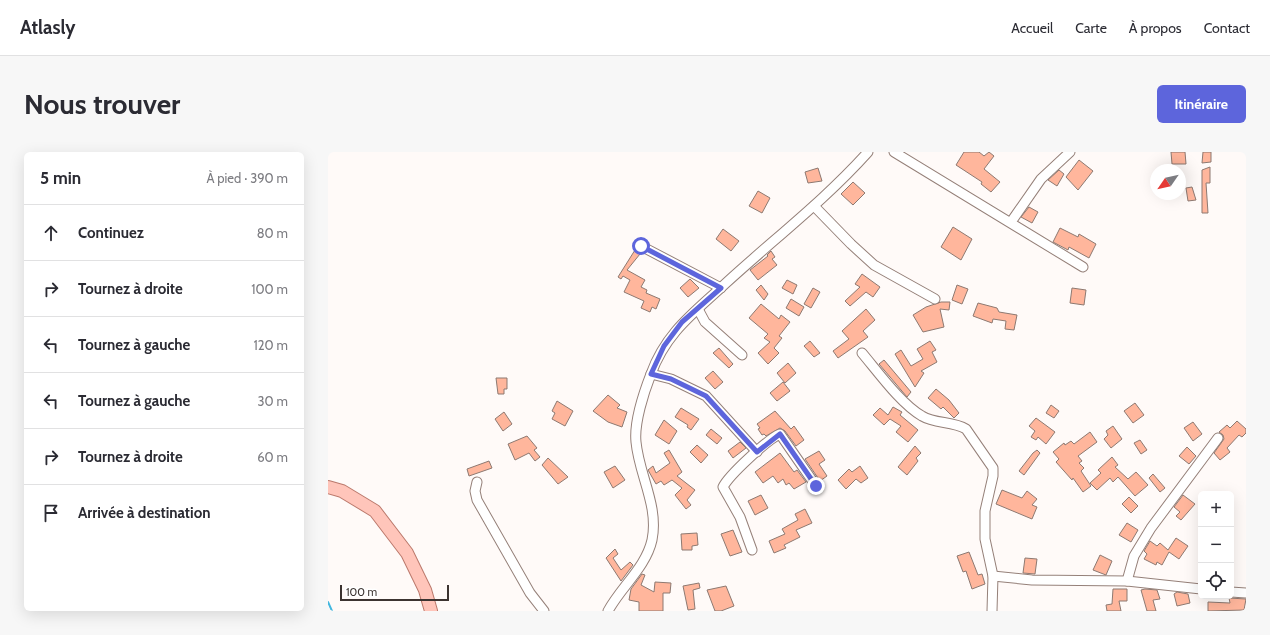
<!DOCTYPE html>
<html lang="fr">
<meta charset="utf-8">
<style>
body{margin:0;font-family:Cabin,sans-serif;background:#f7f7f7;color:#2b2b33}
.controls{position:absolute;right:12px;bottom:12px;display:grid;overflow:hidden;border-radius:6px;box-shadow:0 4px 16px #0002}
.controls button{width:36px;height:36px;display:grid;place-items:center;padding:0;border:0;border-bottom:1px solid #e1e1e2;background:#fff;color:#2b2b33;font:20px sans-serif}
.compass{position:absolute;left:822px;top:12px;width:36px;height:36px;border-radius:50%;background:#fff;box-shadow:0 4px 16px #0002;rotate:236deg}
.scale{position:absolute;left:12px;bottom:10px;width:109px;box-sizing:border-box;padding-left:4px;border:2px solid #3c3330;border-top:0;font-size:11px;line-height:14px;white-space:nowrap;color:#3c3330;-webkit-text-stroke:3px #fff;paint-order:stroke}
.stop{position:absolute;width:12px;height:12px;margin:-9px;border:3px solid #5d65dc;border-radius:50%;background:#fff}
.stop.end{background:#5d65dc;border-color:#fff;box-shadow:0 1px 4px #0008}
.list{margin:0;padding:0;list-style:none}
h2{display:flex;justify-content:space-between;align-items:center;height:52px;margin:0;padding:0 16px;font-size:17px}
h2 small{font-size:13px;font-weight:400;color:#7c7c81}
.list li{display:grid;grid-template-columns:26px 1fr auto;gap:12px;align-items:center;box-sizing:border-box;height:56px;padding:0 16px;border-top:1px solid #e1e1e2}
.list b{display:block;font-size:15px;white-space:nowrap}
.list em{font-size:13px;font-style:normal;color:#7c7c81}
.icon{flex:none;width:22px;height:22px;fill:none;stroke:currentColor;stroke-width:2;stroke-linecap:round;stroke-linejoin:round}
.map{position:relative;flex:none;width:918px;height:459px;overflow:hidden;border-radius:6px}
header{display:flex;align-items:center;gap:24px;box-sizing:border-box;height:56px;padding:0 20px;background:#fff;border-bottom:1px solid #e1e1e2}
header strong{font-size:19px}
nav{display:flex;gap:22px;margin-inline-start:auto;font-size:14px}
.intro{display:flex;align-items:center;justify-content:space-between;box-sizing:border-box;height:96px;padding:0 24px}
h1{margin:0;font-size:28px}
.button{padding:10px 18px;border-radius:6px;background:#5d65dc;color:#fff;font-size:14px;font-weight:700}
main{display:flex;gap:24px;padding:0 24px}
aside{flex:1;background:#fff;border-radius:6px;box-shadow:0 4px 16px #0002}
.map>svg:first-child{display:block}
</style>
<header>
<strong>Atlasly</strong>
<nav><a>Accueil</a><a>Carte</a><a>À propos</a><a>Contact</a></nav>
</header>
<div class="intro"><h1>Nous trouver</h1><a class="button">Itinéraire</a></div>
<main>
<aside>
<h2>5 min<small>À pied · 390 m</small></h2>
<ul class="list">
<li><svg class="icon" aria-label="ahead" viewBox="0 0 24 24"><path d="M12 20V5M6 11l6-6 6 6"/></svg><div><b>Continuez</b></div><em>80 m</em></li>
<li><svg class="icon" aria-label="right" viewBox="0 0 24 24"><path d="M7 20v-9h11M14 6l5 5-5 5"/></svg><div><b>Tournez à droite</b></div><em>100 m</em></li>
<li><svg class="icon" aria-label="left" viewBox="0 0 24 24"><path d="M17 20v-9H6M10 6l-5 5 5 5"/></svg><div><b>Tournez à gauche</b></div><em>120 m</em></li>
<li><svg class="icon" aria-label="left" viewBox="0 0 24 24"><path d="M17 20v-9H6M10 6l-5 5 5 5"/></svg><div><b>Tournez à gauche</b></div><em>30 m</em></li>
<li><svg class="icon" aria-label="right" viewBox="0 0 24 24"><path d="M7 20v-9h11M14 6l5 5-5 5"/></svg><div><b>Tournez à droite</b></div><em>60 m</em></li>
<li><svg class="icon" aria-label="arrive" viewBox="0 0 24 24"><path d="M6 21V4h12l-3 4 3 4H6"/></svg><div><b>Arrivée à destination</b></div></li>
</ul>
</aside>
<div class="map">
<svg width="918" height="459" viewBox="0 0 918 459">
<rect width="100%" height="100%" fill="#fffaf8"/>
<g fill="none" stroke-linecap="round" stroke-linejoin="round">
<polyline stroke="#43b7df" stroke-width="2" points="0,450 4,459"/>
</g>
<g fill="#ffb69c" stroke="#8d7971">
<polygon points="636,0 651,0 656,4 661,0 666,4 656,17 672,30 663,40 653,32 654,30 628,13"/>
<polygon points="843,0 857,0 858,12 844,12"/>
<polygon points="875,0 883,0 883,10 874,11"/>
<polygon points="751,8 765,19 750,38 738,25"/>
<polygon points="882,15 882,31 878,31 880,61 874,61 874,18"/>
<polygon points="490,16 494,29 480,31 477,20"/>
<polygon points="731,18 736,22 729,34 720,28"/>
<polygon points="525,30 537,41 525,53 513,42"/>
<polygon points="864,35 868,48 860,49 858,36"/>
<polygon points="430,39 442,46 434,61 421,54"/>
<polygon points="701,55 710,60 704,71 693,65"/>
<polygon points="625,75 644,87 633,108 613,95"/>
<polygon points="732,76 750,85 751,82 768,92 761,106 741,95 740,98 725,90"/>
<polygon points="395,77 411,89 403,99 388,87"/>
<polygon points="307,98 312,102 299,118 317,128 313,135 319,138 318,141 332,147 328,157 324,155 322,160 313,156 316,149 296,140 302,128 295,124 293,127 290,125"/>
<polygon points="443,99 447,105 444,107 449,113 430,128 422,118 440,104 439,103"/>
<polygon points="534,122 552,135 545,145 538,140 522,154 517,149 532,135 527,132"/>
<polygon points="362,127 371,136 360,145 352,136"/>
<polygon points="459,128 469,133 465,142 454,136"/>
<polygon points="433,133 440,142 436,148 428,138"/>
<polygon points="629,133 640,137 634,152 624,148"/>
<polygon points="485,136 492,140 483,156 476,152"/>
<polygon points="744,136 758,138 756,153 742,151"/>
<polygon points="463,147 476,155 471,164 458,156"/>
<polygon points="613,150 622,150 621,158 612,157 616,175 595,180 585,163 598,155"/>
<polygon points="650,151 669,156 671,160 689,163 686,178 677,177 678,169 665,167 664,171 645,164"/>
<polygon points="433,152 451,167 453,163 462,170 451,184 454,186 446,196 451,201 440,212 430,201 442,190 436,186 440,182 421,166"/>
<polygon points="538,157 547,168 535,179 540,185 510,206 505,199 521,187 514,179"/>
<polygon points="482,189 492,201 486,205 476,194"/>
<polygon points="602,189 608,198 604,200 609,210 593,219 596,221 587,235 567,202 573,198 583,214 595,207 589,197"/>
<polygon points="391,196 405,212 401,216 385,201"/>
<polygon points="556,208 583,240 579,245 551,212"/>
<polygon points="460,211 468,221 457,231 449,221"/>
<polygon points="385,219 395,230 387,237 377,226"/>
<polygon points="168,226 179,226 179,237 176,237 176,242 170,242"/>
<polygon points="455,230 462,239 449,249 442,241"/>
<polygon points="608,237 621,248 631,261 626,266 615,255 613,257 600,246"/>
<polygon points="280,243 292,253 289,256 299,260 294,275 280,270 265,259"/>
<polygon points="229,249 245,259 237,274 224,267 227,261 224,259"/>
<polygon points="807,251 816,263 805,271 796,259"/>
<polygon points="723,253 731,259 726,266 718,261"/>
<polygon points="565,255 574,260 572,263 590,278 580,290 568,280 573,274 562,267 556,273 545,263 552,256 560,263"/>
<polygon points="353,256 371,267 363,278 359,275 360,273 347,265"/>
<polygon points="447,259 463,277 466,274 476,288 468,294 457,279 452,276 438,284 436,282 434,283 430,277 432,276 429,272"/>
<polygon points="176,260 184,272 175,279 167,267"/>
<polygon points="708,266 727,280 718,292 710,285 708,288 703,285 707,279 701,274"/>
<polygon points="336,268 349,279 341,292 327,283"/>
<polygon points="909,269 918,277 918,281 914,285 911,283 899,296 902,300 892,308 886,301 896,287 895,283 891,280 899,273 902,276"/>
<polygon points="865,270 874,282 865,289 856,276"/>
<polygon points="785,274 794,287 783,296 776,287 780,283 778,279"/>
<polygon points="383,277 394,286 389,292 378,283"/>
<polygon points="762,280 769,290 750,304 754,309 751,311 756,316 753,319 763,334 755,340 745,326 744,328 728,310 731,307 725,300 736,291 737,293 743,289 746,292"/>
<polygon points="199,284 209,296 206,298 212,305 207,309 201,301 187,308 180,292"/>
<polygon points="812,288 819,298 813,302 806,291"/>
<polygon points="412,290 418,296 405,306 400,299"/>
<polygon points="369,293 380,303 373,311 362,300"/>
<polygon points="587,294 593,301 588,306 590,309 579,323 570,315"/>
<polygon points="859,295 868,304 861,312 851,304"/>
<polygon points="341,298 354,320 349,324 367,338 359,348 363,353 358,357 347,343 354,336 344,328 336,333 333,329 328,332 320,318 325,314 328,321 342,311 336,301"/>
<polygon points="709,298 712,301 696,323 691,319 705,301"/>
<polygon points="491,299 497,308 491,312 499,324 492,329 477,307"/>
<polygon points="452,301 466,320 469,318 478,330 466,337 461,331 458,333 455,327 450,331 445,324 435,331 427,320"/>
<polygon points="784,305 790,313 787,315 800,327 808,320 820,333 807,344 790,325 785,330 782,326 769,338 762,331 773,321 770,318"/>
<polygon points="220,306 240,325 230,332 214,313"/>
<polygon points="161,309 164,316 141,324 139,317"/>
<polygon points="287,314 297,328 285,336 276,320"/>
<polygon points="532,314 540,326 533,331 528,327 518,337 510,328 521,317 524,320"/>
<polygon points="825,322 837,336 832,340 821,326"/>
<polygon points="674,338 694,346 699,339 709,347 704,353 709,355 704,367 668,352"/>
<polygon points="433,343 440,356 427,363 420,349"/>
<polygon points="855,343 867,352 853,368 848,364 852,360 846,355"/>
<polygon points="801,345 810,354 803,361 794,352"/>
<polygon points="477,357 484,371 468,378 472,385 456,393 458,396 446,401 441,389 457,382 454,377 470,368 467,362"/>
<polygon points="799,371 810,378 803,390 791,383"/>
<polygon points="405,378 414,400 402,404 393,382"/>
<polygon points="369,381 370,393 364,394 364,398 354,398 353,382"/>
<polygon points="848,386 860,394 851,407 841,400 834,413 829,410 828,413 816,407 819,402 816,399 822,389 829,394 832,391 840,398"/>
<polygon points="287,397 290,402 285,406 293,418 302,410 305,413 293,429 278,406"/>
<polygon points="641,400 650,423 654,422 657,432 644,437 638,419 635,420 629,404"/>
<polygon points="772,403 784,409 778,423 765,418"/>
<polygon points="697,406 709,407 707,422 695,421"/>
<polygon points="314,422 317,423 313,433 326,440 327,430 343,431 342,441 335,441 335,459 311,459 311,450 301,448 303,437"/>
<polygon points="371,431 372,436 365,438 367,457 360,458 355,434"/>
<polygon points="398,434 406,454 393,459 387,459 379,438"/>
<polygon points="785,437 799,437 799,449 791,449 793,459 779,459 778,453 784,452"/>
<polygon points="817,437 829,438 832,447 825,448 828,459 819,459 813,438"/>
<polygon points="849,440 860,442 862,451 849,454 846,442"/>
<polygon points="901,446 918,447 916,458 880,459 880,450 902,451"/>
</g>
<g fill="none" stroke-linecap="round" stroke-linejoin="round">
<g stroke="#958079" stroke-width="11">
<g id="minor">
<polyline points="566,0 755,115"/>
<polyline points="486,54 523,92 546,113 607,147"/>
<polyline points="683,70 713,27 742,0"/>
<polyline points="313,94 393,136"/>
<polyline points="370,157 377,170 414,203"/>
<path d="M534,201C550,220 573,252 594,264C607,272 625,269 638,277L665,316V324L657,359V387L665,424L664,459"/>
<polyline points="323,222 343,227 378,244 429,300"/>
<polyline points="149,330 147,339 149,348 202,441 216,459"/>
<path d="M424,398L412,365L395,335C401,323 440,287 452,282L488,334"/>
<polyline points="665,424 704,428 799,429 873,437"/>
<polyline points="799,429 806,404 823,376 890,286"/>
<polyline points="903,440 918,441"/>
<path d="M280,459C293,435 318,415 324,388C331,354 311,323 308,290C306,271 316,240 323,222C338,180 367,160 398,131C446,87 497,48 540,0"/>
</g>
</g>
<g stroke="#bb796c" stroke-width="14">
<polyline id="major" points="0,335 14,339 47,359 79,401 97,438 103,459"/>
</g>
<use href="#minor" stroke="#fff" stroke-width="9"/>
<use href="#major" stroke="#ffc5ba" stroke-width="12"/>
</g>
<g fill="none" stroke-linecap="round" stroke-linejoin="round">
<polyline stroke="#5d65dc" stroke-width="5" points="313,94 393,136 354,170 336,194 323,222 343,227 378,244 429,300 452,282 488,334"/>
</g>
</svg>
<div class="controls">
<button>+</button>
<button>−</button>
<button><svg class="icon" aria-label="locate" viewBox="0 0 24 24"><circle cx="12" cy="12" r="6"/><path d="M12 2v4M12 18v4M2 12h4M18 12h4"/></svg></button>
</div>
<svg class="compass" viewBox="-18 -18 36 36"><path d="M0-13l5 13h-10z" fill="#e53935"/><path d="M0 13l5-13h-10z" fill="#7c7c81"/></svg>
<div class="scale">100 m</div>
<div class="stop" style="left:313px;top:94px"></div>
<div class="stop end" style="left:488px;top:334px"></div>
</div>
</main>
